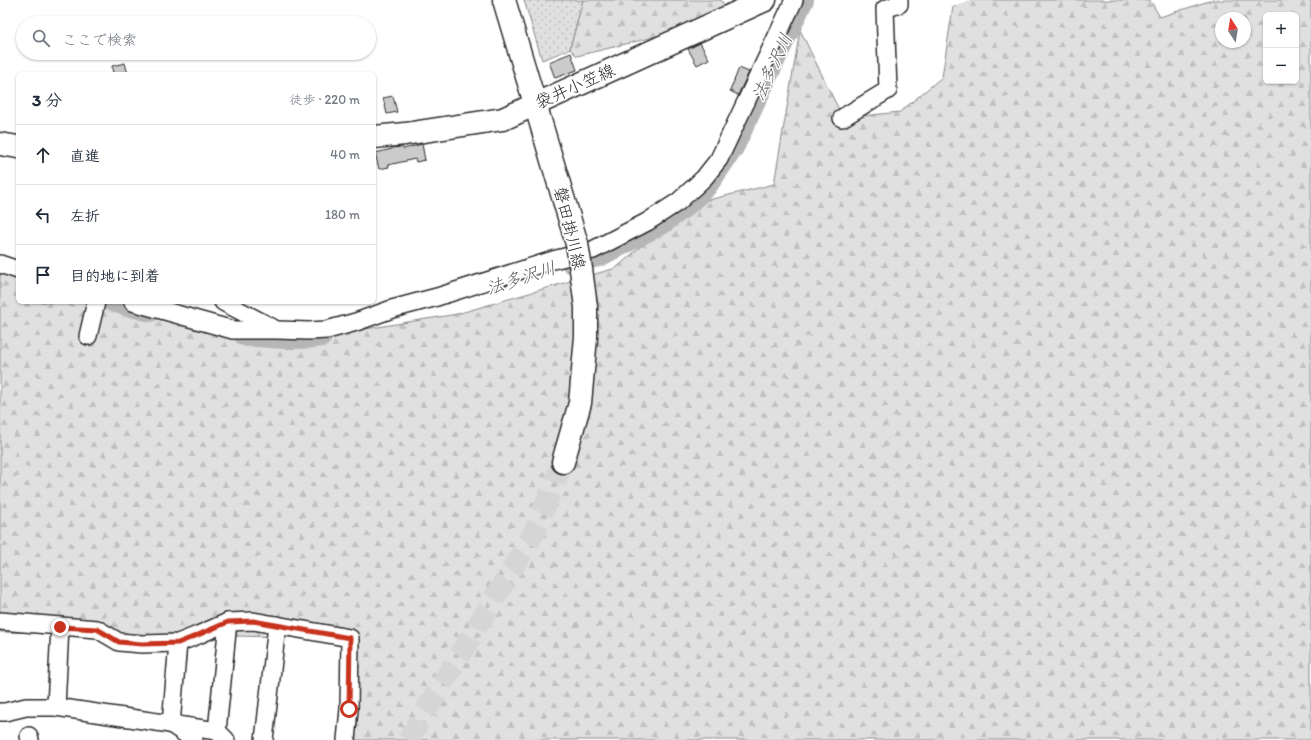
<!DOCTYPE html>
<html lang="ja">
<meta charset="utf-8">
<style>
body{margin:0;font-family:Itim,"Klee One",sans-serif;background:#f6f6f7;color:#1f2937}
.controls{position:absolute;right:12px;top:12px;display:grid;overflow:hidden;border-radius:6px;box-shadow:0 1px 3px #0004}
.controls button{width:36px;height:36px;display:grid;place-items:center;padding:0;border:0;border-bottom:1px solid #e0e1e3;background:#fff;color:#1f2937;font:20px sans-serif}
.compass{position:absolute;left:1215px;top:12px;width:36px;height:36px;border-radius:50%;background:#fff;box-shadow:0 1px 3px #0004;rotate:348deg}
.stop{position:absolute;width:12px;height:12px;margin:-9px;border:3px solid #c8321e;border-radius:50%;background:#fff}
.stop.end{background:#c8321e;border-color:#fff;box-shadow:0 1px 4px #0008}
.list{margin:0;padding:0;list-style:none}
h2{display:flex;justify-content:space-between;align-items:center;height:52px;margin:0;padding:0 16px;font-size:17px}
h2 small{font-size:13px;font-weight:400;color:#747a83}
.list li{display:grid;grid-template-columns:26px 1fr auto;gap:12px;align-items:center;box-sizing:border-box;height:60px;padding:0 16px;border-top:1px solid #e0e1e3}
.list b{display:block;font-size:15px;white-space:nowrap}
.list em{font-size:13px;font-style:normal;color:#747a83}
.icon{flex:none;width:22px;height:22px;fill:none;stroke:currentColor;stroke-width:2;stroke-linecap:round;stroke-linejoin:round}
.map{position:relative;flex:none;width:1311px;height:740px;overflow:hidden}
.search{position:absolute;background:#fff;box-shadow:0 1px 3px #0004;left:16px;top:16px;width:360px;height:44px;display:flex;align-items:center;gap:10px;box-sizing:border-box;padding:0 14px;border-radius:22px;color:#747a83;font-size:15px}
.panel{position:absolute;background:#fff;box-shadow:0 1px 3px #0004;left:16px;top:72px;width:360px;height:232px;border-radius:6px}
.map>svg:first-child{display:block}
</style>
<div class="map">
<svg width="1311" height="740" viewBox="0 0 1311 740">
<defs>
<pattern id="grass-dots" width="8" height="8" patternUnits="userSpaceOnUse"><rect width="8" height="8" fill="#e0e0e0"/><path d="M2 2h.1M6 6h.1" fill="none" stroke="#c0c0c0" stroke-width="1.8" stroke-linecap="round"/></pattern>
<pattern id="forest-firs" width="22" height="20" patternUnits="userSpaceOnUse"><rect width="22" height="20" fill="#e0e0e0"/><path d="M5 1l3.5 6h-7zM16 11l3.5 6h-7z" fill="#c0c0c0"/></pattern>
</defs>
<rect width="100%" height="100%" fill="#fff"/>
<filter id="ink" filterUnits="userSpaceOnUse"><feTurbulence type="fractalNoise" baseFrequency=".025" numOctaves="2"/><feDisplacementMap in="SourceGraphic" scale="8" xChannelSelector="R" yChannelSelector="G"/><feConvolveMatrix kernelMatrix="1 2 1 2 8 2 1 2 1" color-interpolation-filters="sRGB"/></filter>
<g filter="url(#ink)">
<polygon fill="url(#grass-dots)" stroke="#868686" points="524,0 583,0 570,49 542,60"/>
<g fill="url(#forest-firs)" stroke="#868686" fill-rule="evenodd">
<polygon points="583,0 721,0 727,10 674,32 577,56 570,49"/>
<path d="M973,0H1150L1160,17L1212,0H1311V740H342L350,638L0,632V273L18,277V302H121L233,330L341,333L457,314L616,268L688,205L774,184L800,30L843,118L900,112L942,77L953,7ZM1266,15H1296V81H1266ZM1221,18H1245V42H1221Z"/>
</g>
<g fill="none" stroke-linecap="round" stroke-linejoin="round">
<g stroke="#b6b6b6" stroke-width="20">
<polyline points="571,263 599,257 663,224 688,205 707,187 734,148 804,0"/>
<polyline points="112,302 151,312"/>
<path d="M244,336C270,338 296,341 322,337"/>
</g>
</g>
<g fill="#cbcbcb" stroke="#2b2b2b">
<polygon points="700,43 709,59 697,65 688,49"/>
<polygon points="571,53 577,70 555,78 549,62"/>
<polygon points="125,63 128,74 113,74 112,66"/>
<polygon points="739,68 749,72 738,95 730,91"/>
<polygon points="393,96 397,112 387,114 383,98"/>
<polygon points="422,144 425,160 416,162 415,159 388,165 389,167 379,169 375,153 392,149 392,148 402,147 403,149"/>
</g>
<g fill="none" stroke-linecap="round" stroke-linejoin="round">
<polyline stroke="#d5d5d5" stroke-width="22" stroke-dasharray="22 11" stroke-linecap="butt" points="408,740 534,533 563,462"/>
<g stroke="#2b2b2b" stroke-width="20">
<g id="minor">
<polyline points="842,118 888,90 885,9 899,4 899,0"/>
<polyline points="0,264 18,270"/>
<polyline points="133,302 233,330 277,330 309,331 327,330 356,322 392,309 437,297 553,260 593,250 647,222 678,202 704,178 719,159 794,0"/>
<polyline points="223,302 273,328"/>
<polyline points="88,336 96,302"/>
<polyline points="0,621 97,629 119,642 142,644 178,643 198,635 228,622 253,621 350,638 349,709 346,740"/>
<polyline points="178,643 171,724 194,740"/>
<polyline points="56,707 60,627"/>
<polyline points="0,712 5,712 26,707 56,707 217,731 226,740"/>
<polyline points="217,731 228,622"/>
<polyline points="29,736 30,740"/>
<polyline points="264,740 277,625"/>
</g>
</g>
<g stroke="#2b2b2b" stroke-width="25">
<g id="major">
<polyline points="504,0 577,244"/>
<polyline points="374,137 405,134 503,119 765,0"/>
<polyline points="0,144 18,147"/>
<polyline points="563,462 580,403 586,337 586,307 581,269"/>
</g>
</g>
<use href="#minor" stroke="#fff" stroke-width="17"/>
<use href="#major" stroke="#fff" stroke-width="22"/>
<g stroke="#2b2b2b" stroke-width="25" stroke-linecap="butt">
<polyline id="major-bridge" points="577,244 581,269"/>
</g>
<use href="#major-bridge" stroke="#fff" stroke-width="22"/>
</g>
</g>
<g fill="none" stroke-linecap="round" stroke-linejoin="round" filter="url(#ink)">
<polyline stroke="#c8321e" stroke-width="5" points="60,627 97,629 119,642 142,644 178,643 198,635 228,622 253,621 350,638 349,709"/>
</g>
<g text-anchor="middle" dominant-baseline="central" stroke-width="3" stroke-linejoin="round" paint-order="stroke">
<g font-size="17" fill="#2b2b2b" stroke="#fff">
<text transform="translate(575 86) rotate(-24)">袋井小笠線</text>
<text transform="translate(570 228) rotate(76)">磐田掛川線</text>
</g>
<g font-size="18" font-style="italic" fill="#5c5c5c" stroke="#fff">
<text transform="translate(772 67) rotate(-65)">法多沢川</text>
<text transform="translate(521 278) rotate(-18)">法多沢川</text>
</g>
</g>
</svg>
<div class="controls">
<button>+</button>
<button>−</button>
</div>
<svg class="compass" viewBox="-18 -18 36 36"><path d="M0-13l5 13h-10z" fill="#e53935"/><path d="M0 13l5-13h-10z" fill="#747a83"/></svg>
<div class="stop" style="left:349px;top:709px"></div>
<div class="stop end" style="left:60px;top:627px"></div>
<div class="search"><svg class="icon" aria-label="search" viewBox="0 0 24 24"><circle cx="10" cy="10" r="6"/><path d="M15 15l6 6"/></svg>ここで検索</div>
<section class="panel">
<h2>3 分<small>徒歩 · 220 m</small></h2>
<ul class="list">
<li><svg class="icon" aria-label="ahead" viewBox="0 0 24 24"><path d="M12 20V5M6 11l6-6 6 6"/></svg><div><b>直進</b></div><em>40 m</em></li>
<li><svg class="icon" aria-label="left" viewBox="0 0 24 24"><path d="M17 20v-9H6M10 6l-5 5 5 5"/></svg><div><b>左折</b></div><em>180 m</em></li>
<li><svg class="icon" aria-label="arrive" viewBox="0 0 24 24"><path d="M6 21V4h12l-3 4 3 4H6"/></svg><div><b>目的地に到着</b></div></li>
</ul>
</section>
</div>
